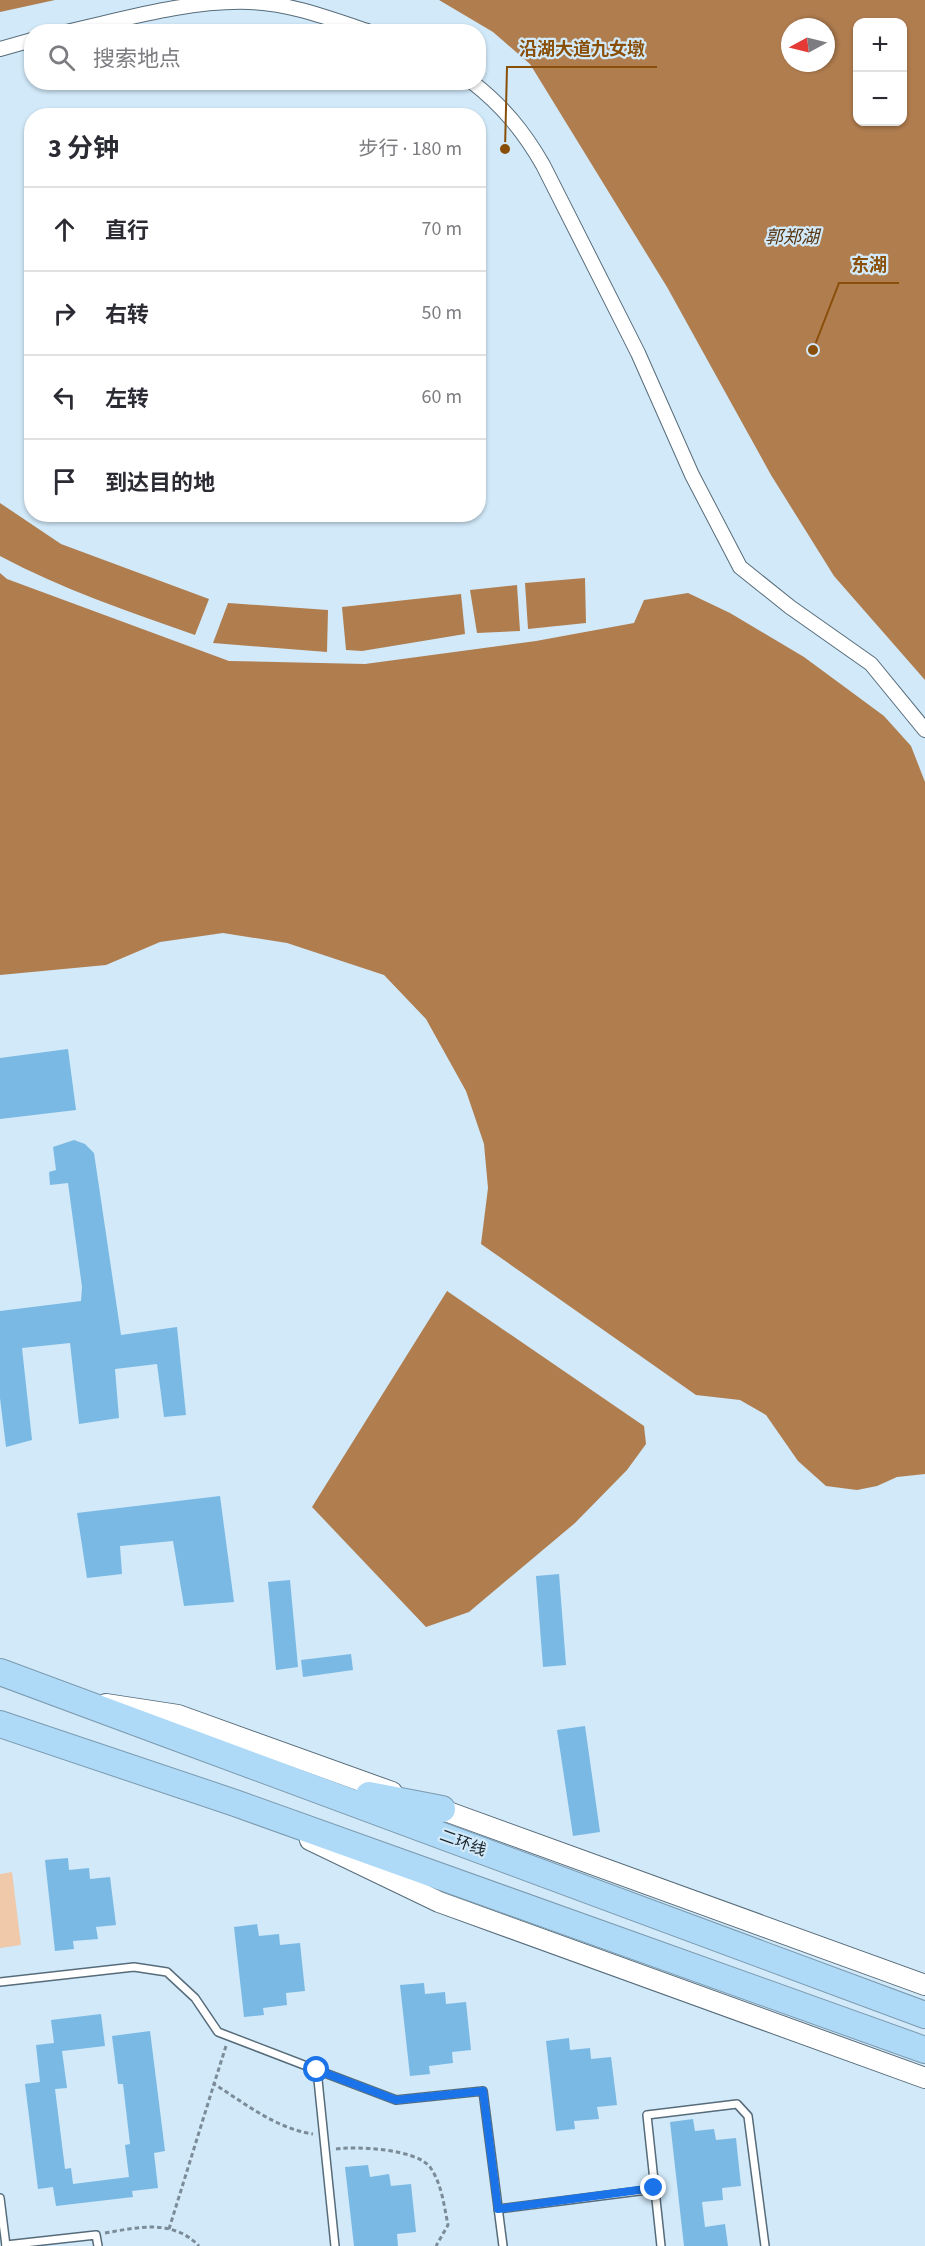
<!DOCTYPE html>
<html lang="zh">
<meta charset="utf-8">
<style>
body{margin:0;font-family:"Source Sans 3","Noto Sans SC",sans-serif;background:#f2f2f3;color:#2b2b33}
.controls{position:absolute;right:18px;top:18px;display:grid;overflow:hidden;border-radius:12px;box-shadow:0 2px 4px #0004}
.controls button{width:54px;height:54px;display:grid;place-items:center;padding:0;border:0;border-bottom:2px solid #e1e1e2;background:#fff;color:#2b2b33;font:30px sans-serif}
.compass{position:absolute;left:781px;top:18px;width:54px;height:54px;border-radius:50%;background:#fff;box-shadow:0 2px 4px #0004;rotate:263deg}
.stop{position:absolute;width:18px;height:18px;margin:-14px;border:4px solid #1a73e8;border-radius:50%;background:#fff}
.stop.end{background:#1a73e8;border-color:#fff;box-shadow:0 2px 6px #0008}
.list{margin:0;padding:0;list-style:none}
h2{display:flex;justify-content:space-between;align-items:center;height:78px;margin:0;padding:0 24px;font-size:26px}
h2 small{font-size:20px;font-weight:400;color:#7c7c81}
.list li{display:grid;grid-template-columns:39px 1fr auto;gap:18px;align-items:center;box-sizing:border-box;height:84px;padding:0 24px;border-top:2px solid #e1e1e2}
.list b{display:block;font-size:22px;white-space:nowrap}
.list em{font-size:20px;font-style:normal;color:#7c7c81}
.icon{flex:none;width:33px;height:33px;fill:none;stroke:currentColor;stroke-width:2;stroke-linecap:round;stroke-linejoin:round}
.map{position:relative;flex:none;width:925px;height:2246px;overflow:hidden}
.search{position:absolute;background:#fff;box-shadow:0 2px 4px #0004;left:24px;top:24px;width:462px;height:66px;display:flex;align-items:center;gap:15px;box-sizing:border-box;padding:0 21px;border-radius:24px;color:#7c7c81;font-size:22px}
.panel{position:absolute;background:#fff;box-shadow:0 2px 4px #0004;left:24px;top:108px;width:462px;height:414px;border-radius:24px}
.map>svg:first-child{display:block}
</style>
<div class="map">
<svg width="925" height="2246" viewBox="0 0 925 2246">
<rect width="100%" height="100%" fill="#d1e9f9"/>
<polygon fill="#efc9a9" points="12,1872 21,1945 0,1948 0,1874"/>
<g fill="#b07d4f" fill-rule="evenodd">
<polygon points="0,0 55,0 0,12"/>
<path d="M439,0H925V680L834,576L771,475L667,287L530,64L493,32ZM858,22H902V122H858ZM790,27H826V63H790Z"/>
<path d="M0,503L61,544L209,599L195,635C129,612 62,589 0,556Z"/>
<polygon points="0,573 7,579 229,661 365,664 536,641 634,623 644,600 688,593 730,613 804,657 884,716 911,746 925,782 925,1474 897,1477 877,1486 857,1490 826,1486 798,1461 766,1415 740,1400 696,1395 481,1244 488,1188 484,1144 466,1091 426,1019 384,975 287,943 223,933 160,942 106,965 0,975"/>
<polygon points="585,578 586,623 528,629 525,583"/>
<polygon points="517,585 520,631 477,633 470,590"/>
<polygon points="461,594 465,634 362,651 346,650 342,607"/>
<polygon points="228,603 328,610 327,652 213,643"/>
<polygon points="447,1291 644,1426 646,1444 627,1470 575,1523 469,1612 426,1627 312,1507"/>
</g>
<g fill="#7ab9e3">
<polygon points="68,1049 76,1110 0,1119 0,1058"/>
<polygon points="74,1140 85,1144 94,1153 121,1335 177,1327 186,1415 164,1417 157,1364 115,1369 119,1418 79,1424 70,1343 22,1348 32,1440 6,1447 0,1398 0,1311 81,1301 82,1287 68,1183 50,1185 49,1172 56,1170 53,1147"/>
<polygon points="220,1496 234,1602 184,1606 173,1541 120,1546 122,1574 87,1578 77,1513"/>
<polygon points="559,1574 566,1665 543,1667 536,1576"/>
<polygon points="290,1580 298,1667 276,1670 268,1582"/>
<polygon points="351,1654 353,1670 303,1677 301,1660"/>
<polygon points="585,1726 600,1832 573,1836 557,1730"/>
<polygon points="68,1858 69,1870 89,1868 90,1879 110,1877 116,1925 96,1927 98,1939 73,1941 74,1949 55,1951 45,1860"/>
<polygon points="257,1924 259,1936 279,1934 280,1945 300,1943 305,1991 286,1993 287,2005 263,2008 264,2015 244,2017 234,1927"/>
<polygon points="424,1983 425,1994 445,1992 446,2004 466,2002 471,2050 452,2052 453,2063 429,2066 430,2074 410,2076 400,1985"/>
<polygon points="101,2014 105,2046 62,2051 67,2088 55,2089 65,2169 71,2168 73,2184 129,2177 125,2145 130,2144 123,2084 118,2084 112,2036 150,2031 165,2151 154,2153 158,2188 132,2191 133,2197 56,2206 53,2187 38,2189 25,2084 40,2082 36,2045 54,2043 51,2020"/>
<polygon points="569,2038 570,2050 590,2048 591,2059 611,2057 617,2105 597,2107 599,2119 574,2121 575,2129 556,2131 546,2041"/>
<polygon points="693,2119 695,2131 714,2129 716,2140 736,2138 741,2186 722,2188 723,2200 702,2202 705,2227 725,2224 728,2246 684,2246 670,2122"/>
<polygon points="368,2165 370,2177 389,2174 391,2186 411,2184 416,2232 397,2234 398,2246 354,2246 345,2167"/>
</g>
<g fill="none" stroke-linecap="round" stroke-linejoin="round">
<g stroke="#576c7a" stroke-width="10">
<g id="lane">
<polyline points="0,1982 134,1967 167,1972 195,1998 218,2032 317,2070 335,2246"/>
<polyline points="317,2070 396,2100 483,2091 503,2246"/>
<polyline points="0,2198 6,2246"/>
<polyline points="498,2209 655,2189"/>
<polyline points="6,2245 96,2235 98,2246"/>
<polyline points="661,2246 647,2115 737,2104 748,2116 765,2246"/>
</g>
</g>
<g stroke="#576c7a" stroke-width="16">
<g id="street">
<path d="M66,32C125,19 188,0 249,2C290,3 331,19 370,32"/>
<polyline points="0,49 32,40"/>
<path d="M472,82C503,106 524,132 543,165L638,353L692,475L740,567L790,607L871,664L925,730"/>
</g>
</g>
<g stroke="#576c7a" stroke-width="22">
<g id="secondary">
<polyline points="106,1704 178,1715 392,1792"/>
<polyline points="429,1805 925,1985"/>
<polyline points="310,1840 439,1902 925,2078"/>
</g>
</g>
<g stroke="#7b9aaf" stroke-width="28">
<g id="highway">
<polyline points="0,1672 925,2015"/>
<polyline points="0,1724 235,1803 925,2050"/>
<polyline points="369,1795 442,1809"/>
</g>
</g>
<g stroke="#7b8c98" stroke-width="3" stroke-dasharray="4.5 3" stroke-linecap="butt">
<path d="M226,2046L214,2084C246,2104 275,2128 313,2134"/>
<path d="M336,2149C357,2146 416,2149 430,2167C442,2184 444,2206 448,2225L436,2246"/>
<polyline points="169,2229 214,2084"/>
<path d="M105,2233C139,2227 173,2219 199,2246"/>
</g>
<use href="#lane" stroke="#fff" stroke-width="7"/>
<use href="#street" stroke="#fff" stroke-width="14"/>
<use href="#secondary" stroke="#fff" stroke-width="20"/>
<use href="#highway" stroke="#afdaf7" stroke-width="26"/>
</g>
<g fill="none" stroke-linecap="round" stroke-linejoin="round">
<polyline stroke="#1a73e8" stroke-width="8" points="317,2070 396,2100 483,2091 498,2209 654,2188"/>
</g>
<g text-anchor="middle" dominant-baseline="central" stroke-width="4.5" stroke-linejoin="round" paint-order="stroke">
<g font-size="16" fill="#1a2329" stroke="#d1e9f9">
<text transform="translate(463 1843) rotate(20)">二环线</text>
</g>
<g font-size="18" font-style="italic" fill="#583410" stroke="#d1e9f9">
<text x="792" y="237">郭郑湖</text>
</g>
</g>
<path fill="none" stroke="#894f09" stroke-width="2" d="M505 149L507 67H657M813 350L839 283H899"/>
<g fill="#894f09" stroke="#d1e9f9" stroke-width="2">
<circle cx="505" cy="149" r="6"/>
<circle cx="813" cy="350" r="6"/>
</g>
<g font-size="18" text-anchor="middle" font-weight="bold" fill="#894f09" stroke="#d1e9f9" stroke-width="4.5" stroke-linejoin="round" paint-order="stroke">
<text x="582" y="55">沿湖大道九女墩</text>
<text x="869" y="271">东湖</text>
</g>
</svg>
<div class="controls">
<button>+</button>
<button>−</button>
</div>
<svg class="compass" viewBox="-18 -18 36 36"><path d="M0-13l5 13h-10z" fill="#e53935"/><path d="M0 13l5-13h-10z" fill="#7c7c81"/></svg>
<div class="stop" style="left:317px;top:2070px"></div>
<div class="stop end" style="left:654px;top:2188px"></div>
<div class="search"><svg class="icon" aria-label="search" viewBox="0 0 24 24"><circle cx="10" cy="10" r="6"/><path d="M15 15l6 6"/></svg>搜索地点</div>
<section class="panel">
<h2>3 分钟<small>步行 · 180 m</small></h2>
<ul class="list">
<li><svg class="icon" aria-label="ahead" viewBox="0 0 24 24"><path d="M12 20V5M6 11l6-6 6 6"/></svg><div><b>直行</b></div><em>70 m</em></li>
<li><svg class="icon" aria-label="right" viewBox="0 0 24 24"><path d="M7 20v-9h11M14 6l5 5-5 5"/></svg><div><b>右转</b></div><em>50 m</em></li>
<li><svg class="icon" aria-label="left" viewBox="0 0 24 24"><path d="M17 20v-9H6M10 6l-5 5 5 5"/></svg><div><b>左转</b></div><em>60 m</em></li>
<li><svg class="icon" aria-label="arrive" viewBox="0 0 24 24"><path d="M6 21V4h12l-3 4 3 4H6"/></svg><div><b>到达目的地</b></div></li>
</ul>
</section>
</div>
